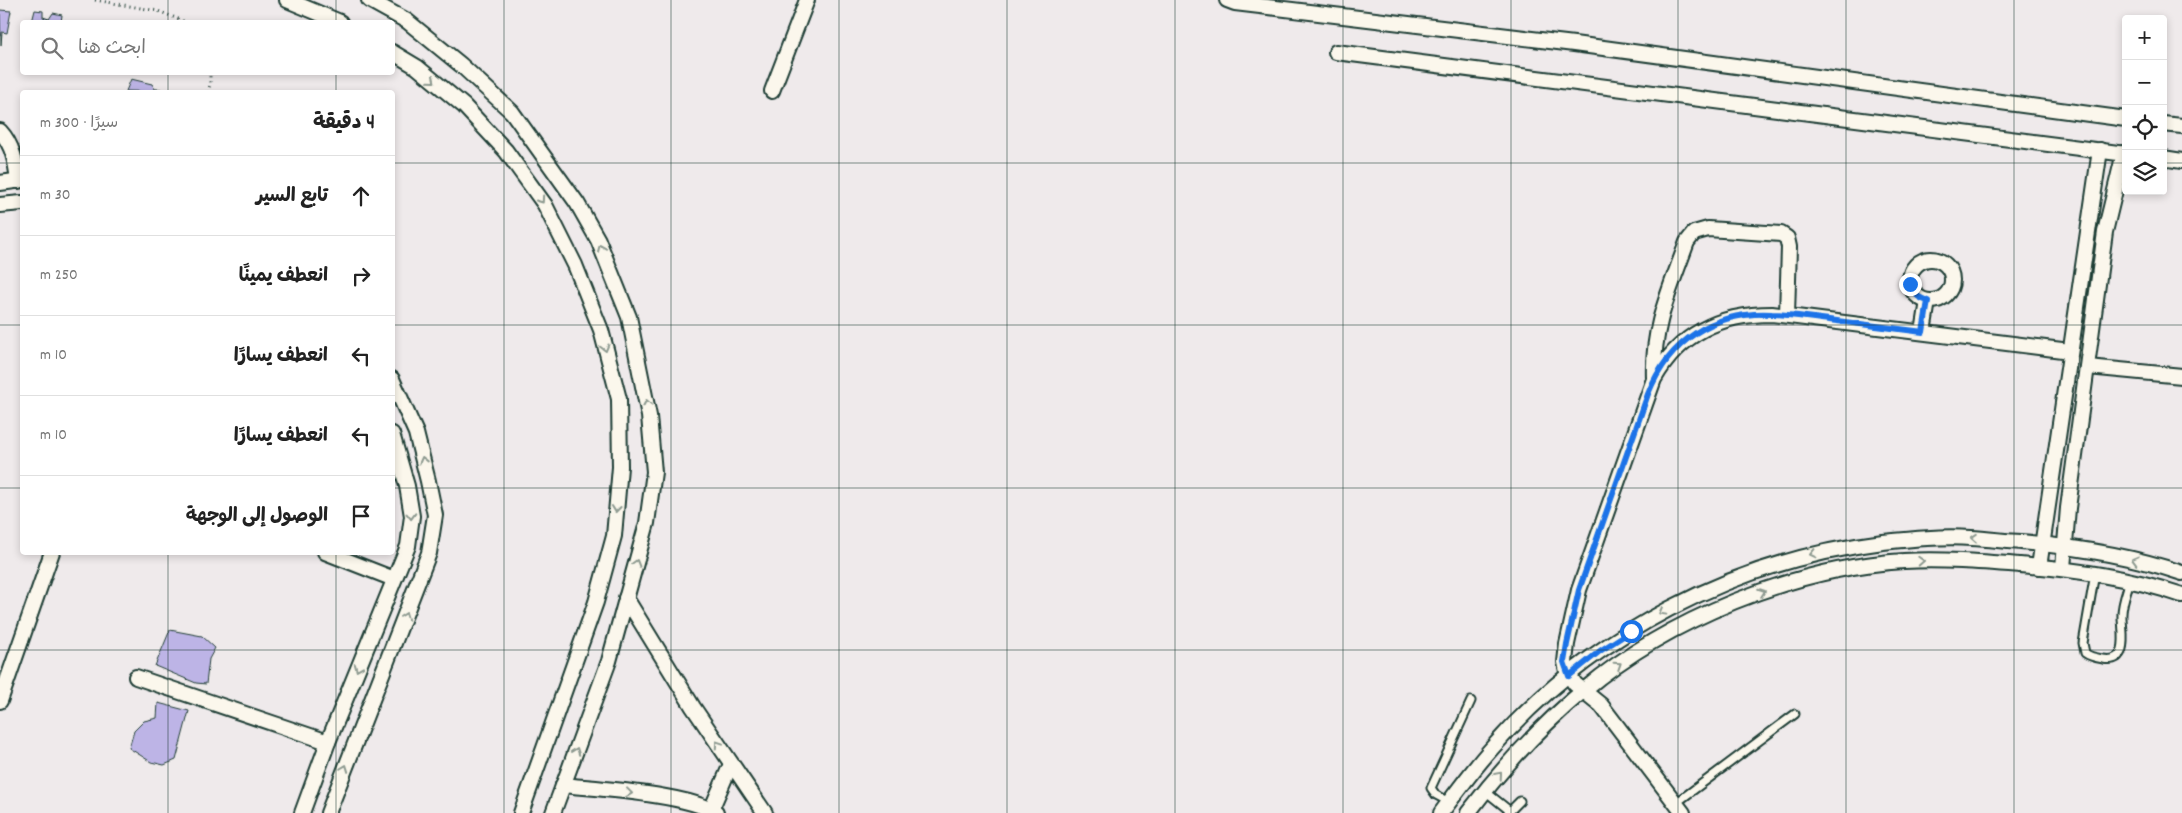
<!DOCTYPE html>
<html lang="ar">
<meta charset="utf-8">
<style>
body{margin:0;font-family:Dekko,"Playpen Sans Arabic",sans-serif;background:#f6f6f6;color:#222;direction:rtl}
.controls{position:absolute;right:15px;top:15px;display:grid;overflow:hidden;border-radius:5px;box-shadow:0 2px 8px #0003}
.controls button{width:45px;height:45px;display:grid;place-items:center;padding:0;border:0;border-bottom:1px solid #e0e0e0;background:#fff;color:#222;font:25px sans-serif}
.stop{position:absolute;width:15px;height:15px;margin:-11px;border:4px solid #1a73e8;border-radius:50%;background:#fff}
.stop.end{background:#1a73e8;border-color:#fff;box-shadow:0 1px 5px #0008}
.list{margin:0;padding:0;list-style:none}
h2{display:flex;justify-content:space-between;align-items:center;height:65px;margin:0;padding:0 20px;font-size:21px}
h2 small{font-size:16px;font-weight:400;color:#767676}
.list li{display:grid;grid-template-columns:32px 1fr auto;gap:15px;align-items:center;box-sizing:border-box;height:80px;padding:0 20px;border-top:1px solid #e0e0e0}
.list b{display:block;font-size:19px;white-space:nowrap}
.list em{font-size:16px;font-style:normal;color:#767676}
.icon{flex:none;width:28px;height:28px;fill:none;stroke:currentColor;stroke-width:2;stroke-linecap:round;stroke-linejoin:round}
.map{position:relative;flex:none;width:2182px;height:813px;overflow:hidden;direction:ltr}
.search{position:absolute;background:#fff;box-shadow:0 2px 8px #0003;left:20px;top:20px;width:375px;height:55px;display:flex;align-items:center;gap:12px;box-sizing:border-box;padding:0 18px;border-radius:5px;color:#767676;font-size:19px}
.panel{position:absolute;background:#fff;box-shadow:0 2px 8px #0003;left:20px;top:90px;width:375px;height:465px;border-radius:5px;direction:rtl}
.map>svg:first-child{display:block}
</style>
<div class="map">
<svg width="2182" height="813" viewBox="0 0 2182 813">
<rect width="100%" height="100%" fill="#efeaeb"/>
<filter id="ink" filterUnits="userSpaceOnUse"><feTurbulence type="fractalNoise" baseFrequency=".02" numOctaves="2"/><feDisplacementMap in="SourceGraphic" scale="10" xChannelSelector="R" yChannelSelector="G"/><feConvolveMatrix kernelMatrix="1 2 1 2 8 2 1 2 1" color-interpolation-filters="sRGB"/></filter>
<g filter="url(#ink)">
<g fill="#bdb4e6" stroke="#1f3d34">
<polygon points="0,10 11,11 7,33 2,32 1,45"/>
<polygon points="35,10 43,11 43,17 49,19 53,13 62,15 61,22 32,22"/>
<polygon points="131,79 152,84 155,89 161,89 163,92 126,91"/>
<polygon points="170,630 202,636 215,648 209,659 206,684 196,683 155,666"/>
<polygon points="158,703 189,711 176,760 164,765 151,762 129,748 134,731 144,721 157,718"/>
</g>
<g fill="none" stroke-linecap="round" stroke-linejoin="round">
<g stroke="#1f3d34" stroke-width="11">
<g id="service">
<path d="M2095,573L2083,643L2085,653C2090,657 2097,658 2103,659C2132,664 2121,628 2122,614C2122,603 2127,591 2130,580"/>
<polyline points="1485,791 1510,811"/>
<polyline points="1449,802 1436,795 1431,788 1471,701"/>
<polyline points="1676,803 1795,714"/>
<polyline points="1508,813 1520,801"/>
</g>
</g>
<g stroke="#1f3d34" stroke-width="18">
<g id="minor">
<polyline points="287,0 340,22"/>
<polyline points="369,0 407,21 461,65 512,112 577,203 598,240 629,317 649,416 654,472 647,523 609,661 553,813"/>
<polyline points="1227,0 1235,3 1574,44 2126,119"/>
<polyline points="392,52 417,67 464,106 506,151 545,205 575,265 601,330 619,399 620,467 614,536 596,602 521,813"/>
<polyline points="1336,52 2126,154"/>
<polyline points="772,91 807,0"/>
<polyline points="2163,124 2182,126"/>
<path d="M0,131C13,145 16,163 18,181"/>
<polyline points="2163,158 2182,161"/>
<polyline points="0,183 22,180"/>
<polyline points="0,205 22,203"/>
<circle cx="1931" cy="280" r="21"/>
<polyline points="1923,332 1928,301"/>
<polyline points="2088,367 2182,376"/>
<path d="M1654,378C1652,326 1670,290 1687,242L1694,233L1708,229L1781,234L1787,238L1789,247L1787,315"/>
<polyline points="325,552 394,579"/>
<polyline points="2039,567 2100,150"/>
<polyline points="2063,568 2068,508 2105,232 2124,153"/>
<polyline points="626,598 693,707 765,813"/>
<polyline points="136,677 328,742"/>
<polyline points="0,701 52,552"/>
<path d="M563,785C600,789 688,794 716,813"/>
<polyline points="711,810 731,764"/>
<polyline points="302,813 328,742 408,546 412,516 407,486 392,434"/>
<polyline points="328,813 429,553 435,515 428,481 416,433 392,379"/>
<path d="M1441,813C1458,790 1474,768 1493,747C1593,633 1733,561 1883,542C1912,539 1942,536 1971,538C1988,539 2005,541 2021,542C2076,547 2130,555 2182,573"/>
<path d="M1468,813C1502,768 1541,726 1584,690C1668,619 1794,568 1904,561C1943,559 1981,562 2020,565C2076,570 2129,577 2182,595"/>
<path d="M1683,813L1601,705L1575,684L1567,672L1565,662L1567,644L1579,590L1654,379C1680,333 1720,314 1772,314L2070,351"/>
</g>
</g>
<g stroke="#1f3d34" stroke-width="3" stroke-dasharray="1 4" stroke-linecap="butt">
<polyline points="95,0 158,11 186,22"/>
<polyline points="208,92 210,85 210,72"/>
</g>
<use href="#service" stroke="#fbf7ec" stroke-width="7"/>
<use href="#minor" stroke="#fbf7ec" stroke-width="14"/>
</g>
<defs><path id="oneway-chevron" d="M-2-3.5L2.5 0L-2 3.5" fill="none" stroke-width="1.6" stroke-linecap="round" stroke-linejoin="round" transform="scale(1.25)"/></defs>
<g stroke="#8d9a90">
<use href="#oneway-chevron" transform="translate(432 80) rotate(40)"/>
<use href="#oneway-chevron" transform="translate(541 200) rotate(55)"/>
<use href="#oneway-chevron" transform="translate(601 248) rotate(-112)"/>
<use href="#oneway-chevron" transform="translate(605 348) rotate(75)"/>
<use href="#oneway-chevron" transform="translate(647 403) rotate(-101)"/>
<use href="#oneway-chevron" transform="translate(423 460) rotate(-104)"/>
<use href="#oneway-chevron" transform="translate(616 509) rotate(96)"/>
<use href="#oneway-chevron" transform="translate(411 516) rotate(88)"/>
<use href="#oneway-chevron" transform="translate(1974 538) rotate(-176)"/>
<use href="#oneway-chevron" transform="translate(1813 554) rotate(167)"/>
<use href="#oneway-chevron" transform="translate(2135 560) rotate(-165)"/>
<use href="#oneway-chevron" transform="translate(1921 561) rotate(-3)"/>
<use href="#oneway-chevron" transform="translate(636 563) rotate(-74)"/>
<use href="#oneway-chevron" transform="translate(1762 592) rotate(-20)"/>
<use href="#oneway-chevron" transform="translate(1662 612) rotate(151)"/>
<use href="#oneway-chevron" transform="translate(405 616) rotate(-69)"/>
<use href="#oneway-chevron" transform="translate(1618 665) rotate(-33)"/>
<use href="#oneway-chevron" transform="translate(358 668) rotate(112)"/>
<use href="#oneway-chevron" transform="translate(718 744) rotate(-124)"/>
<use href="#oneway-chevron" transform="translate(576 751) rotate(-70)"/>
<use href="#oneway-chevron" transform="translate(345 768) rotate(-69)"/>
<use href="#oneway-chevron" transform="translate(1499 775) rotate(-49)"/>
<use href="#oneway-chevron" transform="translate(629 793) rotate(7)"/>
</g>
</g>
<g fill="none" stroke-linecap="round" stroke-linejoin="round" filter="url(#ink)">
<path stroke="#1a73e8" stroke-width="6" d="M1631,631L1600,651L1569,676L1564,662L1567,644L1579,590L1648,394C1669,341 1713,311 1772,314C1791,314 1810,318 1829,320C1860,324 1891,328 1923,332L1928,301C1918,298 1914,294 1910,284"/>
</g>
<path fill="none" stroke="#1f3d34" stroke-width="1" stroke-opacity="0.55" d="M168,0V22M336,0V22M504,0V813M671,0V813M839,0V813M1007,0V813M1175,0V813M1343,0V813M1511,0V813M1678,0V813M1846,0V813M2014,0V813M168,72V92M336,72V92M0,163H22M392,163H2126M2163,163H2182M0,325H22M392,325H2182M0,488H22M392,488H2182M168,552V813M336,552V813M0,650H2182"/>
</svg>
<div class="controls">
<button>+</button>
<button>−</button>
<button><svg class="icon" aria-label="locate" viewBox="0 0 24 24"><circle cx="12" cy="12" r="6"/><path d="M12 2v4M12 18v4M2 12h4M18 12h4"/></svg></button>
<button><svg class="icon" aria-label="layers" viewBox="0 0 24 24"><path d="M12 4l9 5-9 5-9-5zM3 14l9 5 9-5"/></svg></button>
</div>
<div class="stop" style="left:1631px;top:631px"></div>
<div class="stop end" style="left:1910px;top:284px"></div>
<div class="search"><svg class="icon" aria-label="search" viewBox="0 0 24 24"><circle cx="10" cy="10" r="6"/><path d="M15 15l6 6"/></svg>ابحث هنا</div>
<section class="panel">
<h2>4 دقيقة<small>سيرًا · 300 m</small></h2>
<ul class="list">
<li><svg class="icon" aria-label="ahead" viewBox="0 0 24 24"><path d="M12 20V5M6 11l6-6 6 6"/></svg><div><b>تابع السير</b></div><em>30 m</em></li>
<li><svg class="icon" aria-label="right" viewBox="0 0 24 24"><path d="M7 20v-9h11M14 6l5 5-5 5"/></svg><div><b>انعطف يمينًا</b></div><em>250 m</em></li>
<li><svg class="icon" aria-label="left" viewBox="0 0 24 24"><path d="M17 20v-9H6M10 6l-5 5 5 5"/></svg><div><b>انعطف يسارًا</b></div><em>10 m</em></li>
<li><svg class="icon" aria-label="left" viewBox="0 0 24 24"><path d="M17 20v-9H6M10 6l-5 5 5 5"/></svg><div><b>انعطف يسارًا</b></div><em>10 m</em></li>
<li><svg class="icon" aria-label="arrive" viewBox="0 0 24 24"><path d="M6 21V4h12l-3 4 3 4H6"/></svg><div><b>الوصول إلى الوجهة</b></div></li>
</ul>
</section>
</div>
